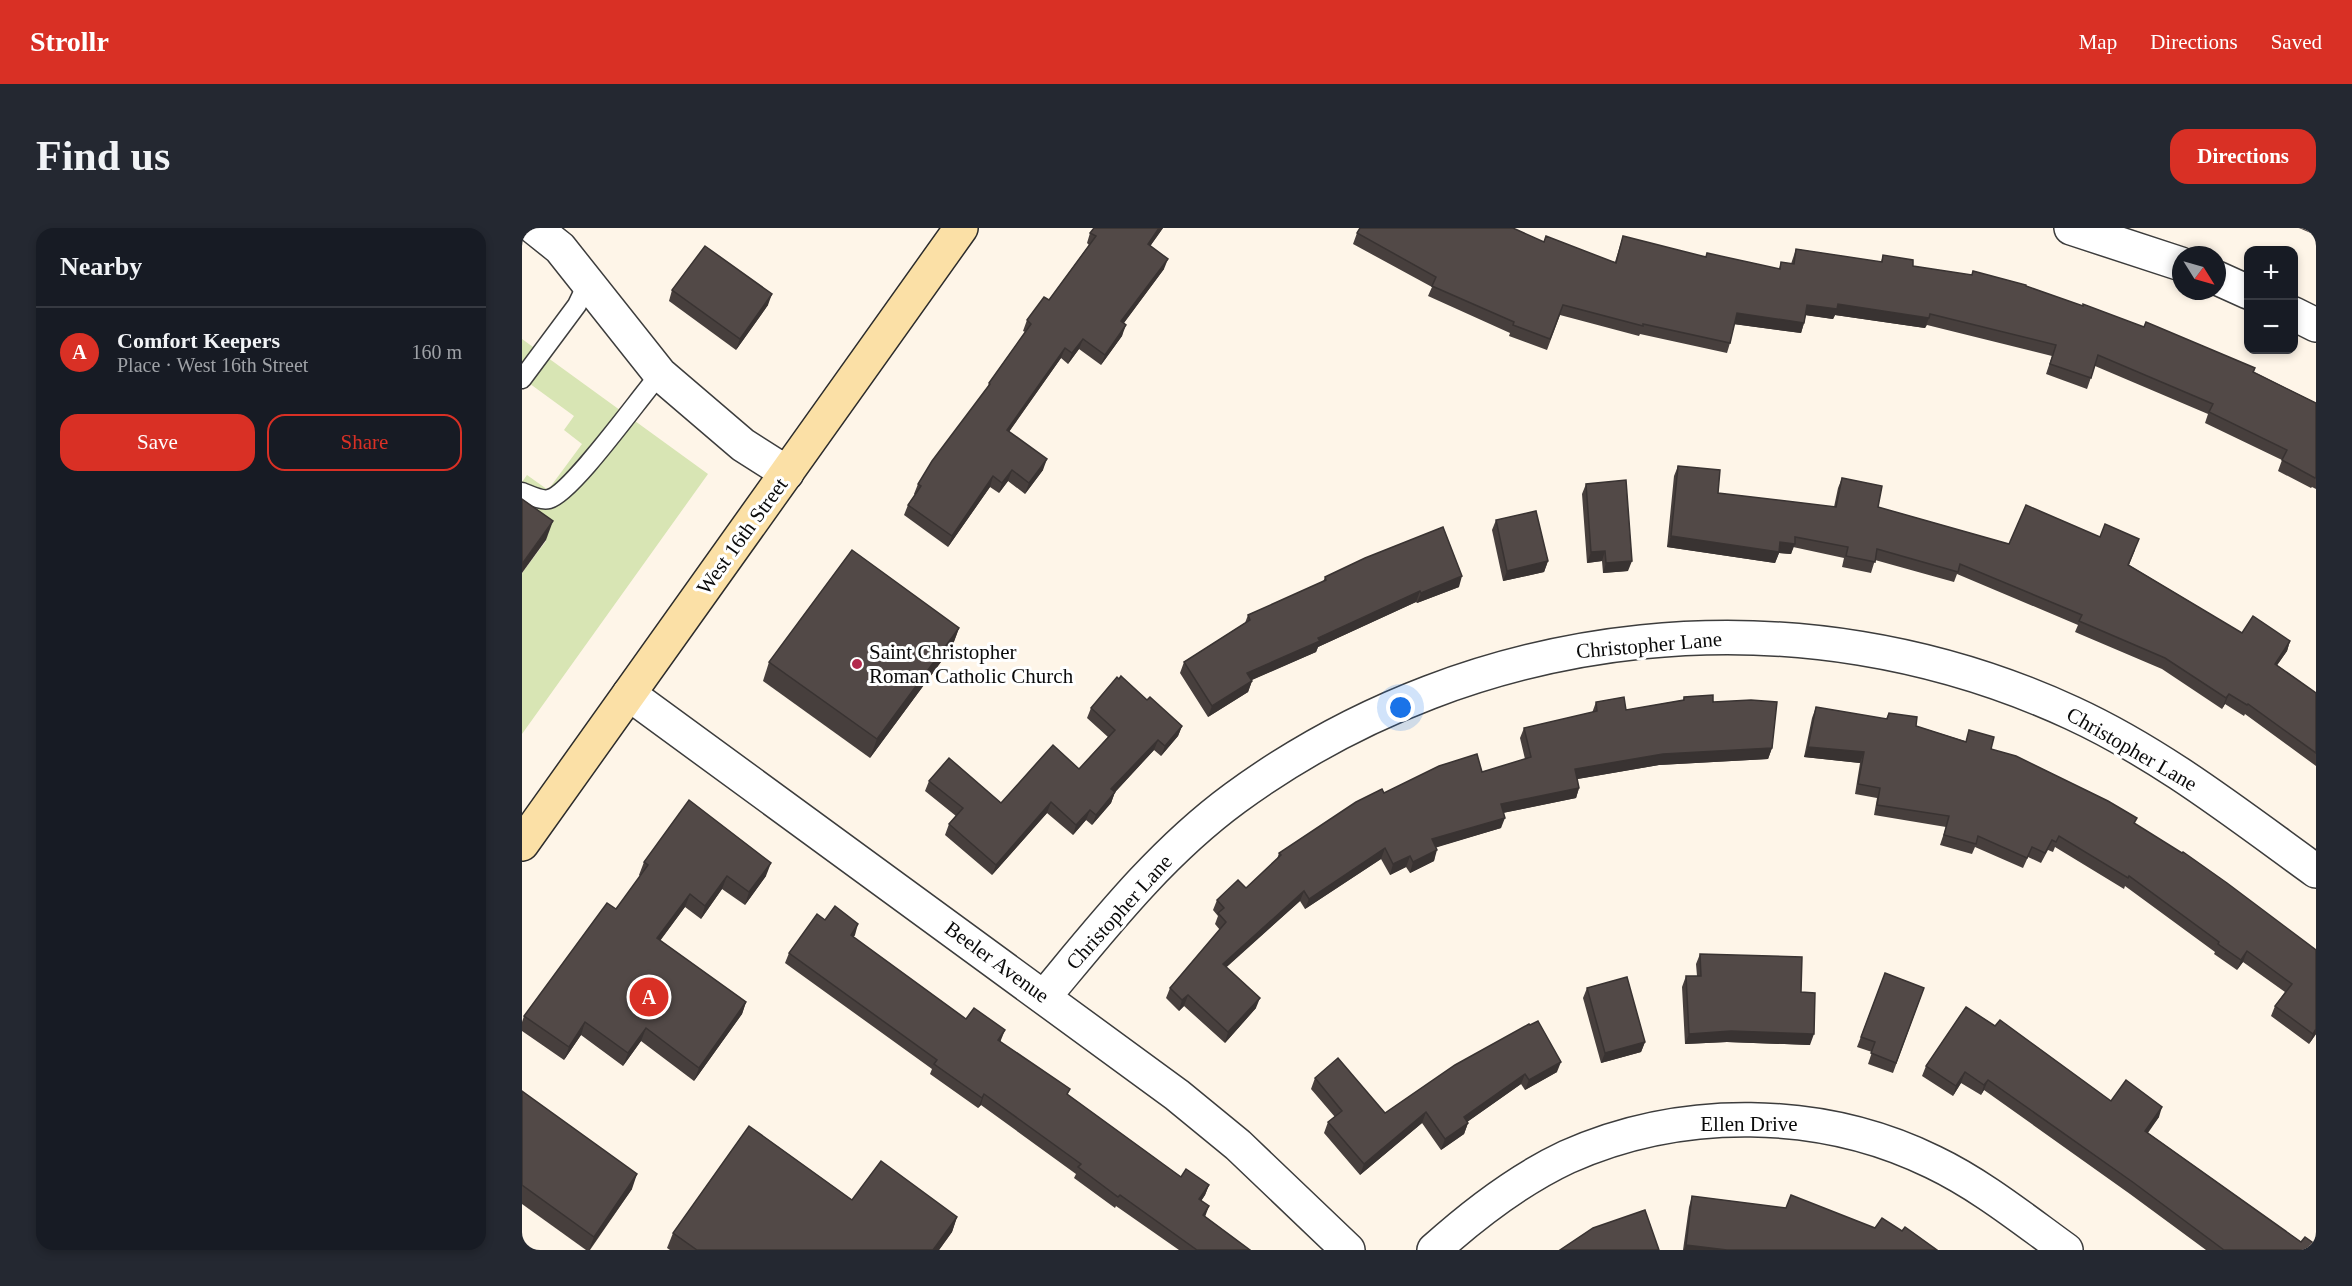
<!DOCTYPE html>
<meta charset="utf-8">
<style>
body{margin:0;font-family:"Times New Roman",serif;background:#242831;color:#f1f3f6}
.controls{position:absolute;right:18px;top:18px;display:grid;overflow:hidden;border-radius:12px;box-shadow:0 3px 9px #0003}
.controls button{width:54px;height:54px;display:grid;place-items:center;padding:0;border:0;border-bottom:2px solid #363941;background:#171b24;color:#f1f3f6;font:30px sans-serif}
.compass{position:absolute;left:1650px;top:18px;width:54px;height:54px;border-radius:50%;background:#171b24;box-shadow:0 3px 9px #0003;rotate:127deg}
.you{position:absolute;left:879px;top:480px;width:21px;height:21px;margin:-15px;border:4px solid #fff;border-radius:50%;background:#1a73e8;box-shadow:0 0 0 9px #1a73e833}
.badge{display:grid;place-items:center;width:39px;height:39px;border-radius:50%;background:#d93025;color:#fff;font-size:20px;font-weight:700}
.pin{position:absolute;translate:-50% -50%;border:3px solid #fff;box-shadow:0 2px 6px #0006}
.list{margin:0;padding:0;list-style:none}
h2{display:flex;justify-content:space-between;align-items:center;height:78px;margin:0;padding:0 24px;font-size:26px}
h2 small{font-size:20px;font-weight:400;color:#9ea1a6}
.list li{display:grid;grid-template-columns:39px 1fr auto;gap:18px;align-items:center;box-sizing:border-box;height:90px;padding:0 24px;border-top:2px solid #363941}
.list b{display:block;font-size:22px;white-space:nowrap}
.list p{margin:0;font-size:20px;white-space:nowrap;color:#9ea1a6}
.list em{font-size:20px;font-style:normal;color:#9ea1a6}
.actions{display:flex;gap:12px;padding:18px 24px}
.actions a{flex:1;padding:14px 0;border:2px solid #d93025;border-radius:18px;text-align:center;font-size:21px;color:#d93025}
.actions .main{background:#d93025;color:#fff}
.map{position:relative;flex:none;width:1794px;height:1022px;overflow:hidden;border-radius:18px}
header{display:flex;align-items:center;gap:36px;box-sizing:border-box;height:84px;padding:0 30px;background:#d93025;color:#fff}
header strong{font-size:28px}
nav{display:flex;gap:33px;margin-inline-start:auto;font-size:21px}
.intro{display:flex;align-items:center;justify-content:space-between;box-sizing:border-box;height:144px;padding:0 36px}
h1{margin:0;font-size:42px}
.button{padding:15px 27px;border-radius:18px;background:#d93025;color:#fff;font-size:21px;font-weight:700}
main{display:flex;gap:36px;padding:0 36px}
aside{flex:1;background:#171b24;border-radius:18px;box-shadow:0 3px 9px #0003}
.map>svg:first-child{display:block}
</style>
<header>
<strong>Strollr</strong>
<nav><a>Map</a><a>Directions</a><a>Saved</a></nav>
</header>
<div class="intro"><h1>Find us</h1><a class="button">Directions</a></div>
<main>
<aside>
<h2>Nearby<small></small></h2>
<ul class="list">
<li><span class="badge">A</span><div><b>Comfort Keepers</b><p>Place · West 16th Street</p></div><em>160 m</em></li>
</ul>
<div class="actions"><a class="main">Save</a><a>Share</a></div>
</aside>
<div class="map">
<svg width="1794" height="1022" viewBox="0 0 1794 1022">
<rect width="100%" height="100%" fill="#fef5e8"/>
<polygon fill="#d8e5b4" points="0,111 186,246 0,506 0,345 24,313 0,295 0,254 5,247 26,262 60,216 42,202 52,188 0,150"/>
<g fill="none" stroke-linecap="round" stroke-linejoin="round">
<g stroke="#3d3d3d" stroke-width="21">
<g id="lane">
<polyline points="0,151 55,77 65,56"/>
<path d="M0,264C8,267 19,273 27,271C50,265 117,170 138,146"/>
</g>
</g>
<g stroke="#3d3d3d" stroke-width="36">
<g id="street">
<polyline points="13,0 38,20 138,146 221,217 265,245"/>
<polyline points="1549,0 1659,36"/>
<polyline points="1695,50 1726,64"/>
<polyline points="1772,86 1794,97"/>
<polyline points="107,466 655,867 716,917 826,1022"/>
<path d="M522,769C581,698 638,625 713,570C955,393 1277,359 1550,485C1639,526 1715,586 1794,643"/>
<path d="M912,1022C952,986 996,952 1045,929C1159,878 1299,879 1411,934C1459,957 1501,991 1544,1022"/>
</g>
</g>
<g stroke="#2c2c2c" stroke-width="36">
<polyline id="secondary" points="0,616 439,0"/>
</g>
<use href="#lane" stroke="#fff" stroke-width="18"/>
<use href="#street" stroke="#fff" stroke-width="33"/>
<use href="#secondary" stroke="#fbe0a6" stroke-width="33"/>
</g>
<g fill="#473f3d">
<polygon points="572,0 641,0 628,18 642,41 602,95 600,108 579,137 557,121 546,136 539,130 487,204 521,242 503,266 486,253 477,265 468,259 426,319 382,287 386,277 393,267 392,266 396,256 465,161 467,155 503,104 501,103 505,92 527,72 567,17 565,15 568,5"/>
<polygon points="1777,0 1793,0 1791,6"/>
<polygon points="835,5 1022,14 1093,34 1101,8 1183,29 1257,41 1259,34 1269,36 1274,21 1359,34 1361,27 1391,38 1504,58 1733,140 1732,144 1794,175 1794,261 1790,259 1789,260 1756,243 1760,232 1683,195 1686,186 1573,138 1565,161 1524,146 1530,128 1405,97 1403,100 1313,87 1311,91 1284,87 1282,95 1279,105 1212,96 1208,115 1205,125 1118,106 1117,108 1038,87 1025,122 987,108 988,105 906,68 910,59 831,16"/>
<polygon points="150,62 246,77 214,122 147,73"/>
<polygon points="1156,238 1196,265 1312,279 1316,260 1320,250 1356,279 1487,316 1578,309 1613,322 1607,337 1720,405 1768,413 1765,423 1755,437 1794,465 1794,538 1723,486 1722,488 1703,476 1700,481 1640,441 1553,404 1556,397 1435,346 1432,354 1353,332 1349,345 1320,339 1322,330 1271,319 1269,326 1257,325 1253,335 1145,319 1152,248"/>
<polygon points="1064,256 1106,343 1081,345 1080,333 1065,335 1060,266"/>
<polygon points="974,292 1026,333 1022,344 981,353 970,302"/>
<polygon points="803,349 937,359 895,375 894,374 796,419 794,424 729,452 730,453 726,464 686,489 658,445 662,434 723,395 726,387 801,354"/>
<polygon points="437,400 430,419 348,530 241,453 247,434"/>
<polygon points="1162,469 1191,474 1250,520 1246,531 1137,537 1055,551 1057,560 1054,570 981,585 979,600 914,619 912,633 888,645 884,639 868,647 859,631 783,681 778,673 704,739 734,780 703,815 662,778 657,783 644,770 648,760 698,702 693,696 696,688 691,682 695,672 724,660 755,631 757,625 862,565 960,544 1003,531 998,510 1002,500 1070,485 1074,474 1104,482 1161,472"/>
<polygon points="625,472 660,498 656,508 639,528 632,522 593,564 589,575 570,597 564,592 551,607 525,585 470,647 423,607 427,596 434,588 403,563 407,553 479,575 557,541 586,509 565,490 569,480"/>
<polygon points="1294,479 1364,491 1367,485 1394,498 1469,521 1613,596 1794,722 1794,806 1787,816 1749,788 1753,778 1763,764 1721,734 1715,742 1692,726 1693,724 1603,658 1602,661 1533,619 1531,624 1526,622 1519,635 1506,629 1501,640 1453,619 1450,626 1418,617 1424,599 1352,587 1355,570 1333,566 1338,535 1282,529 1290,490"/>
<polygon points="122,634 244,648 223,677 200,661 179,691 163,679 138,713 224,774 220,786 172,853 119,813 101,838 59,807 42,832 0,803 0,794 2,788 94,681 118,648 117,647"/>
<polygon points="303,692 333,707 331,709 444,791 479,812 478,814 546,867 659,949 687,957 683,967 679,973 683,989 728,1022 657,1022 594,978 593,980 552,950 554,946 459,877 456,880 408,846 410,841 263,735 267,725"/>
<polygon points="1178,726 1279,764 1288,817 1205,814 1163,816 1160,759 1164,748 1175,748 1174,736"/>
<polygon points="1363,745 1402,760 1371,845 1346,836 1350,824 1335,819"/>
<polygon points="1065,760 1123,814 1119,824 1079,835 1061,770"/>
<polygon points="1444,779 1589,873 1637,889 1626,905 1779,1014 1794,1022 1684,1022 1608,966 1462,862 1459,867 1439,855 1431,868 1400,848 1404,838"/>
<polygon points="1007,796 1035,844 1003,862 999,856 945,894 946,895 942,906 919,922 900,895 838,947 802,905 806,894 813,889 789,861 793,850 863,885"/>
<polygon points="0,863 110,961 68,1022 64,1022 0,976"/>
<polygon points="1170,968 1353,1000 1380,1003 1415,1022 1161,1022 1167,979"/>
<polygon points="330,972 435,989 430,1004 417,1022 148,1022 145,1020 151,1005"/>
</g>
<g fill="#393332">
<polygon points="637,0 641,0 622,27 626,16"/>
<polygon points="646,31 642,41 595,104 599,93"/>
<polygon points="250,66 246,77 214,122 218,111"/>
<polygon points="1316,76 1407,90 1403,100 1313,87 1311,91 1282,87 1285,77"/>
<polygon points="1215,85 1282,95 1279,105 1211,96"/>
<polygon points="604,97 600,108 579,137 583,127"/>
<polygon points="561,111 557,121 546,136 550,125"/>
<polygon points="543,120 539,130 481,212 485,202"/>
<polygon points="525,231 521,242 503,266 507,255"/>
<polygon points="490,242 486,253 477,265 480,255"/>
<polygon points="471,248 468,259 426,319 430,308"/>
<polygon points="31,293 24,312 0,345 0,336"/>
<polygon points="1149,308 1258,314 1273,316 1269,326 1257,325 1253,335 1145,319"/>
<polygon points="1083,323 1080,333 1065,335 1069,324"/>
<polygon points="1026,333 1022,344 981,353 985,343"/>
<polygon points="1110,333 1106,343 1081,345 1084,335"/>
<polygon points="940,348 937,359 895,375 899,365"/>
<polygon points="898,363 894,374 796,419 794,424 721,456 725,445 796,410"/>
<polygon points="437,400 430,419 348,530 355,511"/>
<polygon points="1768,413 1765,423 1749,446 1753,436"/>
<polygon points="730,453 726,464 686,489 690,478"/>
<polygon points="1707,466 1703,476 1700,481 1704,470"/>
<polygon points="660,498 656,508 639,528 643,518"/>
<polygon points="636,512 632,522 586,572 589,561"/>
<polygon points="1286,519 1342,524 1338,535 1282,529"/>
<polygon points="1250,520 1246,531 1137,537 1050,552 1053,541 1141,526"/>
<polygon points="1057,560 1054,570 975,586 979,576"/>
<polygon points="593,564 589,575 570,597 574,587"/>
<polygon points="529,574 525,585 470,647 474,637"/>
<polygon points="568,582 564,592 551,607 554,597"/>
<polygon points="983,590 979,600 906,622 910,611"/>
<polygon points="863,620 859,631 783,681 787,671"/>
<polygon points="915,622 912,633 888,645 891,634"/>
<polygon points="888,628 884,639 868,647 871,636"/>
<polygon points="249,635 244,648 223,677 227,664"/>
<polygon points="205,648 200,661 179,691 183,678"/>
<polygon points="782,663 778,673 697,746 701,736"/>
<polygon points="168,666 163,679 130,723 135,710"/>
<polygon points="336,696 333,707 325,717 329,707"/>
<polygon points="1725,723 1721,734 1715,742 1719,732"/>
<polygon points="666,767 662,778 657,783 660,772"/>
<polygon points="738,770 734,780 703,815 706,804"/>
<polygon points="224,774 220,786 172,853 177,840"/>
<polygon points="63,794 59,807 42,832 47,819"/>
<polygon points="124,800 119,813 101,838 106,825"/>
<polygon points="1794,801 1794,806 1787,816 1791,806"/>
<polygon points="483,802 479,812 472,823 476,812"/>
<polygon points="1209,803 1292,806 1288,817 1205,814 1163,816 1167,806"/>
<polygon points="1123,814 1119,824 1079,835 1083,825"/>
<polygon points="1039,834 1035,844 1003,862 1007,852"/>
<polygon points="1443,844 1439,855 1431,868 1434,858"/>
<polygon points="1003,846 999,856 938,899 942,889"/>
<polygon points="1466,852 1462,862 1459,867 1462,857"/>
<polygon points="462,866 459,877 456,880 460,870"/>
<polygon points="1640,879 1637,889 1619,913 1623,903"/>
<polygon points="904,884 900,895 838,947 842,936"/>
<polygon points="946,895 942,906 919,922 923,911"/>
<polygon points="115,946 110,961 67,1022 72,1009"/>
<polygon points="687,957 683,967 673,982 677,971"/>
<polygon points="687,978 683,989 677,998 681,987"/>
<polygon points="435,989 430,1004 417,1022 411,1022"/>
<polygon points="1164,1017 1205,1022 1162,1022"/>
</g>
<g fill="#524947" stroke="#393332" stroke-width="1.5">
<polygon points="572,0 637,0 626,16 646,31 599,93 604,97 583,127 561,111 550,125 543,120 485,202 525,231 507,255 490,242 480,255 471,248 430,308 386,277 399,258 396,256 410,233 468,156 467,155 509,96 505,92 522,69 527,72 574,8 568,5"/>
<polygon points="838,0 991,0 1022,14 1024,8 1094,35 1101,8 1184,29 1185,25 1258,41 1259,34 1272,36 1274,21 1360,34 1361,27 1391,32 1391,38 1450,47 1451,43 1504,57 1504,58 1561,78 1561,76 1622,99 1624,94 1733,140 1731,144 1794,175 1794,249 1793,250 1760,232 1765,222 1687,184 1691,176 1576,127 1569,150 1528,136 1534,117 1408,86 1407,90 1316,76 1315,81 1285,77 1282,95 1215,85 1208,115 1121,96 1121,98 1041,77 1028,111 991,97 992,94 910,58 914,49 835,5"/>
<polygon points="183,18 250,66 218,111 150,62"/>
<polygon points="1156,238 1198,242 1196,265 1314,279 1320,250 1360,258 1356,279 1487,316 1504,277 1578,309 1583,296 1617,311 1606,337 1720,405 1731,388 1768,413 1753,436 1794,465 1794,525 1726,476 1725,477 1707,466 1704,470 1643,430 1557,393 1560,387 1438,336 1436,344 1355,321 1353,334 1324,328 1326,319 1273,309 1273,316 1258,314 1257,324 1149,308"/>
<polygon points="1104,252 1110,333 1084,335 1083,323 1069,324 1064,256"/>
<polygon points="0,271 31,293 0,336"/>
<polygon points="1014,283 1026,333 985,343 974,292"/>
<polygon points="921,299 940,348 899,365 898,363 796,410 798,413 725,445 730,453 690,478 662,434 728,392 726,387 804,352 803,349 843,330"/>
<polygon points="330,322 437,400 355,511 247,434"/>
<polygon points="599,448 625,472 628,469 660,498 643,518 636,512 589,561 593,564 574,587 568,582 554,597 529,574 474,637 427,596 441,580 407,553 427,530 479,575 531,517 557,541 593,502 569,480 595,449 597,451"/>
<polygon points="1191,467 1191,474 1229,472 1255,474 1250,520 1141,526 1053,541 1057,560 979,576 983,590 910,611 915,622 891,634 888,628 871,636 863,620 787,671 782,663 701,736 738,770 706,804 666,767 660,772 648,760 704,694 696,685 702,680 695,672 716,652 724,660 759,627 757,625 834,574 860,561 862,565 917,538 955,526 960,544 1009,529 1002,500 1075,483 1074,474 1102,469 1104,482 1162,472 1162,469"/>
<polygon points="1294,479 1365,491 1367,485 1395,489 1394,498 1444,514 1447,502 1472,509 1469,521 1494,528 1586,573 1615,590 1612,595 1660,625 1661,624 1705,655 1794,722 1794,801 1791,806 1753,778 1770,756 1725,723 1719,732 1696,716 1697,714 1607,648 1606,650 1537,608 1534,614 1530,612 1523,625 1510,619 1505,630 1456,608 1454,616 1422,607 1427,588 1355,577 1358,560 1336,556 1342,524 1286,519"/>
<polygon points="167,572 249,635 227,664 205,648 183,678 168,666 135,710 224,774 177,840 124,800 106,825 63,794 47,819 2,788 85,675 94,681 126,637 122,634"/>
<polygon points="313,678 336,696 329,707 444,791 452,780 483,802 476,812 548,861 545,866 659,949 664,941 687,957 677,971 687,978 681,987 728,1022 675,1022 598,967 596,969 556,939 559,936 462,866 460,870 412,836 415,832 267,725 295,686 303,692"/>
<polygon points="1178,726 1280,729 1279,764 1293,765 1292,806 1209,803 1167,806 1164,748 1179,748"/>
<polygon points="1363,745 1402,760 1374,835 1349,825 1353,814 1339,809"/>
<polygon points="1105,749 1123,814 1083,825 1065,760"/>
<polygon points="1444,779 1473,798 1478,792 1589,873 1604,852 1640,879 1623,903 1779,1014 1783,1009 1794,1017 1794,1022 1702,1022 1612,955 1466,852 1462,857 1443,844 1434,858 1404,838"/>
<polygon points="1016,793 1039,834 1007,852 1003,846 942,889 946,895 923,911 904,884 842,936 806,894 820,883 793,850 816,830 863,885 933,837 1007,796 1008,797"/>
<polygon points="0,863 115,946 72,1009 0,957"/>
<polygon points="227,898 330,972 359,933 435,989 411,1022 175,1022 151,1005"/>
<polygon points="1269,967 1353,1000 1360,990 1380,1003 1383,999 1415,1022 1205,1022 1164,1017 1170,968 1264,980"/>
<polygon points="1123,982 1137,1022 1038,1022 1071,1000"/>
</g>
<circle fill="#b22a4c" stroke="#fff" stroke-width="2" cx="335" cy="436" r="6"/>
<g text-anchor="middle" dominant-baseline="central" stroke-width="6" stroke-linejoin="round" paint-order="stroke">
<g font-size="21" fill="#0a0a0a" stroke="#fff">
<text transform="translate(220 308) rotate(-54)">West 16th Street</text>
<text transform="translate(1127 417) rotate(-5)">Christopher Lane</text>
<text transform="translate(1610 521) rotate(30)">Christopher Lane</text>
<text transform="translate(597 684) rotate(-48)">Christopher Lane</text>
<text transform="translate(475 734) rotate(36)">Beeler Avenue</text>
<text x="1227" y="896">Ellen Drive</text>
</g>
<g font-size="21" fill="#0a0a0a" stroke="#fff" text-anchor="start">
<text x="347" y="424">Saint Christopher<tspan x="347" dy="24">Roman Catholic Church</tspan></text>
</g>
</g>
</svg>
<div class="controls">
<button>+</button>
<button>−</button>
</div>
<svg class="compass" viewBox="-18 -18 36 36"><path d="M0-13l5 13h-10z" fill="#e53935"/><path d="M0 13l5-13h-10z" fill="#9ea1a6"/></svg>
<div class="you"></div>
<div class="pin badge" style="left:127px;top:769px">A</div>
</div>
</main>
